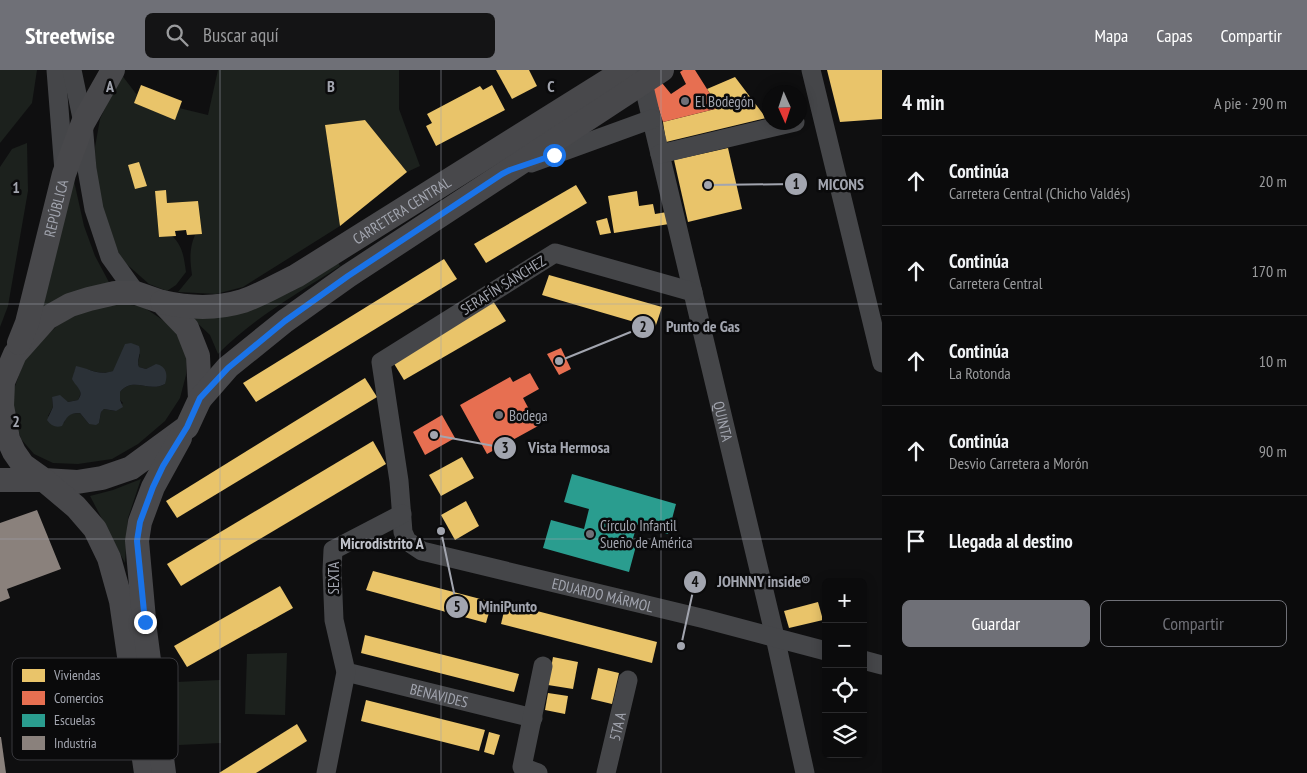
<!DOCTYPE html>
<html lang="es">
<meta charset="utf-8">
<style>
body{margin:0;font-family:"PT Sans Narrow",sans-serif;background:#141415;color:#f1f3f6}
.controls{position:absolute;right:15px;bottom:15px;display:grid;overflow:hidden;border-radius:8px;box-shadow:0 2px 12px #0003}
.controls button{width:45px;height:45px;display:grid;place-items:center;padding:0;border:0;border-bottom:1px solid #2b2b2d;background:#0b0b0c;color:#f1f3f6;font:25px sans-serif}
.compass{position:absolute;left:762px;top:15px;width:45px;height:45px;border-radius:50%;background:#0b0b0c;box-shadow:0 2px 12px #0003;rotate:177deg}
.stop{position:absolute;width:15px;height:15px;margin:-11px;border:4px solid #1a73e8;border-radius:50%;background:#fff}
.stop.end{background:#1a73e8;border-color:#fff;box-shadow:0 1px 5px #0008}
.list{margin:0;padding:0;list-style:none}
h2{display:flex;justify-content:space-between;align-items:center;height:65px;margin:0;padding:0 20px;font-size:21px}
h2 small{font-size:16px;font-weight:400;color:#9a9b9d}
.list li{display:grid;grid-template-columns:32px 1fr auto;gap:15px;align-items:center;box-sizing:border-box;height:90px;padding:0 20px;border-top:1px solid #2b2b2d}
.list b{display:block;font-size:19px;white-space:nowrap}
.list p{margin:0;font-size:16px;white-space:nowrap;color:#9a9b9d}
.list em{font-size:16px;font-style:normal;color:#9a9b9d}
.actions{display:flex;gap:10px;padding:15px 20px}
.actions a{flex:1;padding:11px 0;border:1px solid #6f7077;border-radius:8px;text-align:center;font-size:18px;color:#6f7077}
.actions .main{background:#6f7077;color:#fff}
.icon{flex:none;width:28px;height:28px;fill:none;stroke:currentColor;stroke-width:2;stroke-linecap:round;stroke-linejoin:round}
.map{position:relative;flex:none;width:882px;height:703px;overflow:hidden}
header{display:flex;align-items:center;gap:30px;box-sizing:border-box;height:70px;padding:0 25px;background:#6f7077;color:#fff}
header strong{font-size:24px}
nav{display:flex;gap:28px;margin-inline-start:auto;font-size:18px}
.search{width:350px;height:45px;background:#141415;display:flex;align-items:center;gap:12px;box-sizing:border-box;padding:0 18px;border-radius:8px;color:#9a9b9d;font-size:19px}
main{display:flex}
aside{flex:1;background:#0b0b0c}
.map>svg:first-child{display:block}
</style>
<header>
<strong>Streetwise</strong>
<div class="search"><svg class="icon" aria-label="search" viewBox="0 0 24 24"><circle cx="10" cy="10" r="6"/><path d="M15 15l6 6"/></svg>Buscar aquí</div>
<nav><a>Mapa</a><a>Capas</a><a>Compartir</a></nav>
</header>
<main>
<div class="map">
<svg width="882" height="703" viewBox="0 0 882 703">
<rect width="100%" height="100%" fill="#0f0f10"/>
<g fill="#1c211d" fill-rule="evenodd">
<polygon points="0,0 37,0 32,33 0,73"/>
<path d="M218,0H399V39L420,96L407,102L365,50L325,55L340,156L243,217L216,224L178,222L192,205C190,191 189,178 195,165L202,164L198,131L167,133L166,120L155,121L159,167L172,166C183,176 184,188 186,202L176,215L167,221L149,214L122,190L104,152L96,122L95,77L100,49L121,4L137,25L134,33L175,49L179,38L208,45Z"/>
<polygon points="27,73 28,121 8,236 0,257 0,97 12,79"/>
<polygon points="72,102 84,156 95,186 111,216 40,245"/>
<path d="M337,191L340,196C299,223 253,248 218,284L210,265L192,248Z"/>
<path d="M109,233L142,236L167,253L179,267L187,285L186,305L180,328L165,351L138,374L112,389L78,394L53,393L34,384L21,369L14,345V319L27,283L57,256L86,239ZM140,284L138,293L139,297L146,299C153,296 157,292 163,298L165,314C149,323 133,306 120,322V330L123,333L115,341L104,339L101,342L99,353L89,354L80,343L70,344L65,349L64,353L48,346L53,337L52,327L68,332L78,330C84,321 77,312 74,303L76,298C91,298 98,306 114,301L119,290Z"/>
<polygon points="141,409 128,448 125,493 90,426 113,420"/>
<polygon points="287,583 285,645 245,644 247,584"/>
<polygon points="220,610 221,673 179,675 176,612"/>
</g>
<path fill="#2b3137" d="M131,273L139,276C142,283 136,290 139,297L146,299L156,294C167,296 168,306 165,314C149,323 133,306 120,322V330L123,337L116,341L104,339L101,342L99,353L96,355L89,354L80,343C68,343 67,347 62,356C56,358 51,356 47,350L53,337L52,327L60,325L68,332L78,330C85,321 76,317 72,309L76,296C91,299 98,306 113,301L125,274Z"/>
<g fill="#e9c46a">
<polygon points="496,0 529,0 537,16 512,29"/>
<polygon points="827,0 882,0 882,49 840,52"/>
<polygon points="735,7 766,48 666,72 663,52 719,38 707,19"/>
<polygon points="141,15 182,31 175,50 134,33"/>
<polygon points="492,15 505,40 436,76 426,56 432,53 427,44 480,16 483,20"/>
<polygon points="365,50 407,102 340,156 325,55"/>
<polygon points="728,78 742,139 688,152 674,90"/>
<polygon points="139,92 147,116 135,119 128,95"/>
<polygon points="576,115 587,133 486,193 474,174"/>
<polygon points="166,120 167,133 198,131 202,164 187,165 186,160 175,161 176,166 159,167 155,121"/>
<polygon points="637,121 639,136 653,134 655,144 667,142 669,154 614,163 608,126"/>
<polygon points="607,148 611,163 600,165 596,151"/>
<polygon points="444,189 457,209 256,332 243,313"/>
<polygon points="549,205 662,237 655,258 542,225"/>
<polygon points="493,231 506,251 404,310 393,292"/>
<polygon points="365,308 377,327 177,448 166,431"/>
<polygon points="373,371 386,394 181,516 167,494"/>
<polygon points="462,387 474,408 441,426 429,405"/>
<polygon points="466,431 479,456 455,470 441,445"/>
<polygon points="373,501 492,532 486,553 366,520"/>
<polygon points="280,516 293,538 187,597 174,576"/>
<polygon points="818,532 823,550 789,558 784,541"/>
<polygon points="506,533 657,572 652,593 501,554"/>
<polygon points="365,565 519,604 514,622 361,583"/>
<polygon points="553,587 578,592 573,619 548,615"/>
<polygon points="598,598 619,603 612,634 591,629"/>
<polygon points="548,623 568,626 565,644 545,640"/>
<polygon points="366,630 485,660 479,681 361,651"/>
<polygon points="297,654 307,671 256,703 219,703"/>
<polygon points="489,662 500,665 494,685 484,682"/>
</g>
<g fill="#e76f51">
<polygon points="683,0 695,0 719,38 663,52 652,18 662,13 671,24 686,14 680,2"/>
<polygon points="561,278 571,299 559,305 547,284"/>
<polygon points="530,303 539,319 523,328 538,356 487,384 460,335 510,307 513,312"/>
<polygon points="442,345 455,368 425,385 413,362"/>
</g>
<polygon fill="#2a9d8f" points="572,404 676,434 668,464 637,455 631,475 636,476 629,502 543,478 551,450 584,459 589,439 564,432"/>
<g fill="#8a817c">
<polygon points="37,440 61,499 7,519 10,528 0,532 0,453"/>
<polygon points="0,667 1,667 6,703 0,703"/>
</g>
<g fill="none" stroke-linecap="round" stroke-linejoin="round">
<g stroke="#454649" stroke-width="19">
<polyline points="56,0 64,101"/>
<polyline points="72,0 83,53 87,99 94,139 110,187 136,223"/>
<path id="s1" d="M640,0L775,567L805,703"/>
<polyline points="811,0 882,293"/>
<polyline points="660,84 795,52"/>
<polyline points="531,93 652,49"/>
<path id="s2" d="M693,222L555,183L381,292L399,411L403,462L407,471L422,481L705,549L826,581"/>
<polyline points="863,590 882,595"/>
<path id="s3" d="M346,602L533,648"/>
<polyline points="326,703 346,602 334,550 332,501 333,480 402,444"/>
<polyline points="538,703 522,697 543,596"/>
<path id="s4" d="M606,703L628,610"/>
</g>
<g stroke="#48484b" stroke-width="24">
<polygon points="115,223 136,223 162,232 187,258 198,286 200,329 187,357 131,398 102,408 77,412 44,410 23,395 14,382 8,369 2,336 3,312 15,284 47,248 70,235 89,229"/>
<path id="s5" d="M162,232C188,238 217,239 243,231C261,225 279,214 296,206L625,0"/>
<path id="s6" d="M19,273L27,253L64,104L83,53L113,0"/>
<polyline points="200,329 228,297 285,251 348,206 662,0"/>
<polyline points="0,410 44,410 76,437 95,459 109,488 121,531 146,703"/>
<polyline points="164,703 145,560 137,471 140,452 153,417 180,368"/>
</g>
</g>
<g fill="none" stroke-linecap="round" stroke-linejoin="round">
<polyline stroke="#1a73e8" stroke-width="6" points="145,552 137,471 140,452 153,417 163,396 187,357 200,328 228,298 285,251 348,206 502,104 510,100 554,85"/>
</g>
<path fill="none" stroke="#a2a5af" stroke-width="1" stroke-opacity="0.55" d="M220,0V703M441,0V703M661,0V703M0,234H882M0,469H882"/>
<g fill="#6f7077" stroke="#0a0a0b" stroke-width="2">
<circle cx="685" cy="31" r="5"/>
<circle cx="499" cy="345" r="5"/>
<circle cx="590" cy="464" r="5"/>
</g>
<g text-anchor="middle" dominant-baseline="central" stroke-width="5" stroke-linejoin="round" paint-order="stroke">
<g font-size="15" fill="#a2a5af" stroke="#0a0a0b" text-anchor="start">
<text x="695" y="31">El Bodegón</text>
<text x="509" y="345">Bodega</text>
<text x="600" y="455">Círculo Infantil<tspan x="600" dy="17">Sueño de América</tspan></text>
</g>
<g font-size="15" fill="#a2a5af" stroke="#0a0a0b">
<text stroke="none"><textPath href="#s6" startOffset="140">REPÚBLICA</textPath></text>
<text stroke="none"><textPath href="#s5" startOffset="265">CARRETERA CENTRAL</textPath></text>
<text transform="translate(503 215) rotate(-32)">SERAFÍN SÁNCHEZ</text>
<text stroke="none"><textPath href="#s1" startOffset="361">QUINTA</textPath></text>
<text transform="translate(333 508) rotate(-90)">SEXTA</text>
<text stroke="none"><textPath href="#s2" startOffset="734">EDUARDO MÁRMOL</textPath></text>
<text stroke="none"><textPath href="#s3" startOffset="96">BENAVIDES</textPath></text>
<text stroke="none"><textPath href="#s4" startOffset="48">5TA A</textPath></text>
</g>
<g font-size="16" font-weight="bold" fill="#c2c4cc" stroke="#0a0a0b">
<text x="382" y="473">Microdistrito A</text>
</g>
</g>
<rect x="12" y="588" width="166" height="102" rx="8" fill="#0a0a0b" stroke="#38383c" stroke-width="1"/>
<rect x="22" y="599" width="23" height="13" fill="#e9c46a"/>
<rect x="22" y="621" width="23" height="14" fill="#e76f51"/>
<rect x="22" y="644" width="23" height="13" fill="#2a9d8f"/>
<rect x="22" y="666" width="23" height="14" fill="#8a817c"/>
<g font-size="14" fill="#a2a5af">
<text x="54" y="610">Viviendas</text>
<text x="54" y="633">Comercios</text>
<text x="54" y="655">Escuelas</text>
<text x="54" y="678">Industria</text>
</g>
<g font-size="16" text-anchor="middle" font-weight="bold" fill="#a2a5af" stroke="#0a0a0b" stroke-width="5" stroke-linejoin="round" paint-order="stroke">
<text x="110" y="22">A</text>
<text x="331" y="22">B</text>
<text x="551" y="22">C</text>
<text x="16" y="123">1</text>
<text x="16" y="357">2</text>
</g>
<path fill="none" stroke="#a2a5af" stroke-width="2" d="M708 115L796 114M559 291L643 257M434 365L505 378M681 576L695 512M441 461L457 537"/>
<g fill="#a2a5af" stroke="#0a0a0b" stroke-width="2">
<circle cx="708" cy="115" r="5"/>
<circle cx="559" cy="291" r="5"/>
<circle cx="434" cy="365" r="5"/>
<circle cx="681" cy="576" r="5"/>
<circle cx="441" cy="461" r="5"/>
<circle cx="796" cy="114" r="12"/>
<circle cx="643" cy="257" r="12"/>
<circle cx="505" cy="378" r="12"/>
<circle cx="695" cy="512" r="12"/>
<circle cx="457" cy="537" r="12"/>
</g>
<g font-size="15" text-anchor="middle" font-weight="bold" fill="#111">
<text x="796" y="119">1</text>
<text x="643" y="262">2</text>
<text x="505" y="383">3</text>
<text x="695" y="517">4</text>
<text x="457" y="542">5</text>
</g>
<g font-size="16" text-anchor="middle" font-weight="bold" fill="#a2a5af" stroke="#0a0a0b" stroke-width="5" stroke-linejoin="round" paint-order="stroke">
<text x="841" y="120">MICONS</text>
<text x="703" y="262">Punto de Gas</text>
<text x="569" y="383">Vista Hermosa</text>
<text x="764" y="517">JOHNNY inside®</text>
<text x="508" y="542">MiniPunto</text>
</g>
</svg>
<div class="controls">
<button>+</button>
<button>−</button>
<button><svg class="icon" aria-label="locate" viewBox="0 0 24 24"><circle cx="12" cy="12" r="6"/><path d="M12 2v4M12 18v4M2 12h4M18 12h4"/></svg></button>
<button><svg class="icon" aria-label="layers" viewBox="0 0 24 24"><path d="M12 4l9 5-9 5-9-5zM3 14l9 5 9-5"/></svg></button>
</div>
<svg class="compass" viewBox="-18 -18 36 36"><path d="M0-13l5 13h-10z" fill="#e53935"/><path d="M0 13l5-13h-10z" fill="#9a9b9d"/></svg>
<div class="stop" style="left:554px;top:85px"></div>
<div class="stop end" style="left:145px;top:552px"></div>
</div>
<aside>
<h2>4 min<small>A pie · 290 m</small></h2>
<ul class="list">
<li><svg class="icon" aria-label="ahead" viewBox="0 0 24 24"><path d="M12 20V5M6 11l6-6 6 6"/></svg><div><b>Continúa</b><p>Carretera Central (Chicho Valdés)</p></div><em>20 m</em></li>
<li><svg class="icon" aria-label="ahead" viewBox="0 0 24 24"><path d="M12 20V5M6 11l6-6 6 6"/></svg><div><b>Continúa</b><p>Carretera Central</p></div><em>170 m</em></li>
<li><svg class="icon" aria-label="ahead" viewBox="0 0 24 24"><path d="M12 20V5M6 11l6-6 6 6"/></svg><div><b>Continúa</b><p>La Rotonda</p></div><em>10 m</em></li>
<li><svg class="icon" aria-label="ahead" viewBox="0 0 24 24"><path d="M12 20V5M6 11l6-6 6 6"/></svg><div><b>Continúa</b><p>Desvio Carretera a Morón</p></div><em>90 m</em></li>
<li><svg class="icon" aria-label="arrive" viewBox="0 0 24 24"><path d="M6 21V4h12l-3 4 3 4H6"/></svg><div><b>Llegada al destino</b></div></li>
</ul>
<div class="actions"><a class="main">Guardar</a><a>Compartir</a></div>
</aside>
</main>
